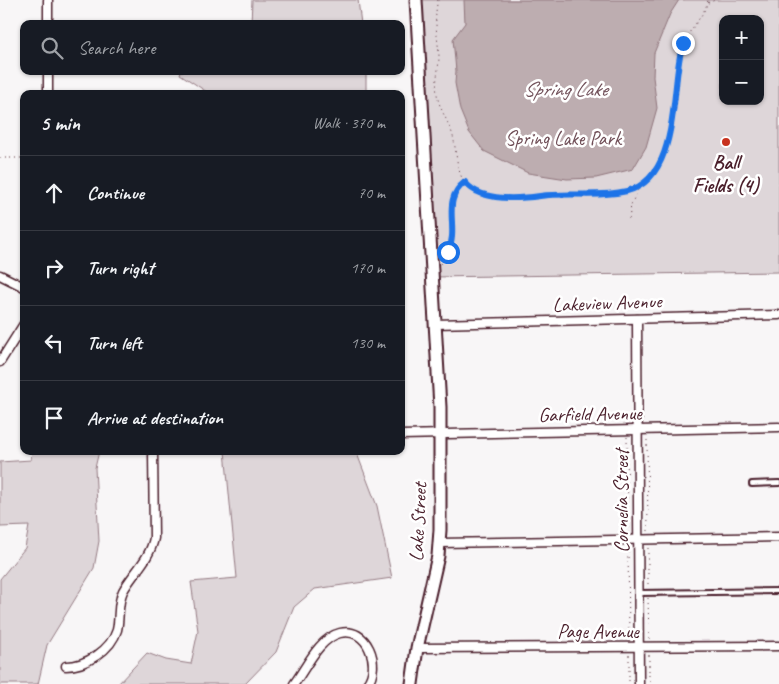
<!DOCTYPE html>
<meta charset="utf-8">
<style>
body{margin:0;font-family:Caveat,sans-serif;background:#20242c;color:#f1f3f6}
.controls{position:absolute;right:15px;top:15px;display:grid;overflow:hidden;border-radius:10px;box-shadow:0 1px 4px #0004}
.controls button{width:45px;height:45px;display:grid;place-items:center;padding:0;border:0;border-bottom:1px solid #363941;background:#171b24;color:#f1f3f6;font:25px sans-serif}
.stop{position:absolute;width:15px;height:15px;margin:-11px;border:4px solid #1a73e8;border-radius:50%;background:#fff}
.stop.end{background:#1a73e8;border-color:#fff;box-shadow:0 1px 5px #0008}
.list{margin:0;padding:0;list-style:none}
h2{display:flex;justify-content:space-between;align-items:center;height:65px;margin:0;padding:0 20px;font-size:21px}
h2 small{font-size:16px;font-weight:400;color:#9ea1a6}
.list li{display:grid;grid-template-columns:32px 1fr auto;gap:15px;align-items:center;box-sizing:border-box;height:75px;padding:0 20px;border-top:1px solid #363941}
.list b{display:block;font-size:19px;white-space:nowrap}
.list em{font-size:16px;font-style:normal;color:#9ea1a6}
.icon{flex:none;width:28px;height:28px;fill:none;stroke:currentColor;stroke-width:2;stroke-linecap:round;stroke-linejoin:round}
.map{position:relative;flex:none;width:779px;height:684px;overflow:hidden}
.search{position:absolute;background:#171b24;box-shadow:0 1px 4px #0004;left:20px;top:20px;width:385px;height:55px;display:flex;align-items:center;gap:12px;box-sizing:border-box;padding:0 18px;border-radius:10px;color:#9ea1a6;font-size:19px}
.panel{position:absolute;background:#171b24;box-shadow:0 1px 4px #0004;left:20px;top:90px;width:385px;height:365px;border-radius:10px}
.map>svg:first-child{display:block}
</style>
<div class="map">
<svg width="779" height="684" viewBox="0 0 779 684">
<rect width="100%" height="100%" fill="#f8f6f7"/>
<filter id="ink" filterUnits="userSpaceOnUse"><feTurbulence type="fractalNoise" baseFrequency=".02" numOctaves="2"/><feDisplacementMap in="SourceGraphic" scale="10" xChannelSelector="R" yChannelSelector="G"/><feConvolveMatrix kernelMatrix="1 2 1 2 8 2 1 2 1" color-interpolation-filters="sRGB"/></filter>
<g filter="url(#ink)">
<g fill="#ded6d9" stroke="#947a82" fill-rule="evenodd">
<polygon points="252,0 358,0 361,24 251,24"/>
<path d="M416,0H779V272L433,277ZM723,19H760V101H723Z"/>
<polygon points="181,71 366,71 366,94 210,94 180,74"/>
<polygon points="32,451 99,451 95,468 99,541 94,568 47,645 38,684 0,684 0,579 25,548 29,526 0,527 0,462 31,460"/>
<polygon points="225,451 356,451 377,506 392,578 315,589 294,607 276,652 245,684 118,684 147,653 166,660 191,664 198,631 191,582 237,578"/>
</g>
<polygon fill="#bdadb0" stroke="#8f747b" points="464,0 679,0 670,14 654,53 653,77 657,108 646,147 633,169 596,178 567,179 528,173 484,151 469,132 460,110 455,83 456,71 453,39 465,23"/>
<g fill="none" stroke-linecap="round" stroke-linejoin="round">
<g stroke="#4a1f2b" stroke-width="8">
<g id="lane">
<polyline points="752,484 779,483"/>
<polyline points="638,593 779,591"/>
</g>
</g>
<g stroke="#4a1f2b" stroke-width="11">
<g id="street">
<polyline points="48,0 48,24"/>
<polyline points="48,71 48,94"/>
<polyline points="0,275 24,287"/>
<polyline points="637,319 639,684"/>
<polyline points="435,324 779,315"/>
<polyline points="0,362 24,324"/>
<polyline points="401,435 779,427"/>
<polyline points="440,543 779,537"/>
<polyline points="417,648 779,646"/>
<path d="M66,666C86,666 111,650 117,630C120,617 117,604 123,591C133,573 150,559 154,538L153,451"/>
<path d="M294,684C306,668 319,638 340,633C367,626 382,665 367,684"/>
</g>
</g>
<g stroke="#4a1f2b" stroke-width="15">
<polyline id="secondary" points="412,684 417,648 438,556 440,530 440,407 416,0"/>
</g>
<g stroke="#4a1f2b" stroke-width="1" stroke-dasharray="1 4" stroke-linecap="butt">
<path d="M438,0C433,19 438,37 439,56C439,69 435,81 437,94C439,108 447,119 452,133C458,151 454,180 474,191C499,205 537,192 564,195C585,197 628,197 644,182C670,158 675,116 678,83C678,71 678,58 682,46C688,30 705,16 708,0"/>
<polyline points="708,3 715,0"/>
<polyline points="0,158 24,158"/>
<polyline points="629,219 631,205 639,187"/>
<path d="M441,264C445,257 450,250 452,242C456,220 444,198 464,183"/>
<polyline points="627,437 628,533"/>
<polyline points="647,440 648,531"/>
<polyline points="628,547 629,638"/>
<polyline points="648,548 648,586"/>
<polyline points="648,598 649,639"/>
<polyline points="629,655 629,684"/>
<polyline points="649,655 649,684"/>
</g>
<use href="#lane" stroke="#fff" stroke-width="4"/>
<use href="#street" stroke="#fff" stroke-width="8"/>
<use href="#secondary" stroke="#fff" stroke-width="11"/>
</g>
</g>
<g fill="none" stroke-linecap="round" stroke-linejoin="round" filter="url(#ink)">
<path stroke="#1a73e8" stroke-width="6" d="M448,252C460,227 440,201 465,182C480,202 518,199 540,196C569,192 598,198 627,191C682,178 670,82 683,43"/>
</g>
<circle fill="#c8321e" stroke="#fff" stroke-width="2" cx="726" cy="142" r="5"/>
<g text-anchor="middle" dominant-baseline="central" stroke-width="5" stroke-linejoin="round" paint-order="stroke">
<g font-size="20" fill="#6f4d56" stroke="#fff">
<text x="563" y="138">Spring Lake Park</text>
</g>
<g font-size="20" font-weight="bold" fill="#4a1f2b" stroke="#fff">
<text x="726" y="162">Ball<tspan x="726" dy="23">Fields (4)</tspan></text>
</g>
<g font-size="20" fill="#4a1f2b" stroke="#fff">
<text transform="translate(607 303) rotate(-2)">Lakeview Avenue</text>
<text transform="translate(590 414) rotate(-1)">Garfield Avenue</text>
<text transform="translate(621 501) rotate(-90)">Cornelia Street</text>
<text transform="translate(418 522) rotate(-87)">Lake Street</text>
<text x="598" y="631">Page Avenue</text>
</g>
<g font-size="21" font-style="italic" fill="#72515a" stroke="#fff">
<text x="565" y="89">Spring Lake</text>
</g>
</g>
</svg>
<div class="controls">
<button>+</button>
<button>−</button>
</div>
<div class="stop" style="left:448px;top:252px"></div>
<div class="stop end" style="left:683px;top:43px"></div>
<div class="search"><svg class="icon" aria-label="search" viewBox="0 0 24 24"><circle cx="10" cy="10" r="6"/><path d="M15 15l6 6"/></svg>Search here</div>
<section class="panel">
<h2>5 min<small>Walk · 370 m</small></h2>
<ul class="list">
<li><svg class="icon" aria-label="ahead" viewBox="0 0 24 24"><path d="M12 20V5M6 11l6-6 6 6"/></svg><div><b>Continue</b></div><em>70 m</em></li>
<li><svg class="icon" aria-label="right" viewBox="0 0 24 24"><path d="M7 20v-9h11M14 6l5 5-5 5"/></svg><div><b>Turn right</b></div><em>170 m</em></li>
<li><svg class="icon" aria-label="left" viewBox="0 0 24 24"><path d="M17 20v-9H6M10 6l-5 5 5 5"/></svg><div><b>Turn left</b></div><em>130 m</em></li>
<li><svg class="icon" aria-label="arrive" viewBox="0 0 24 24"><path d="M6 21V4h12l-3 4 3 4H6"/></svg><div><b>Arrive at destination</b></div></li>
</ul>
</section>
</div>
